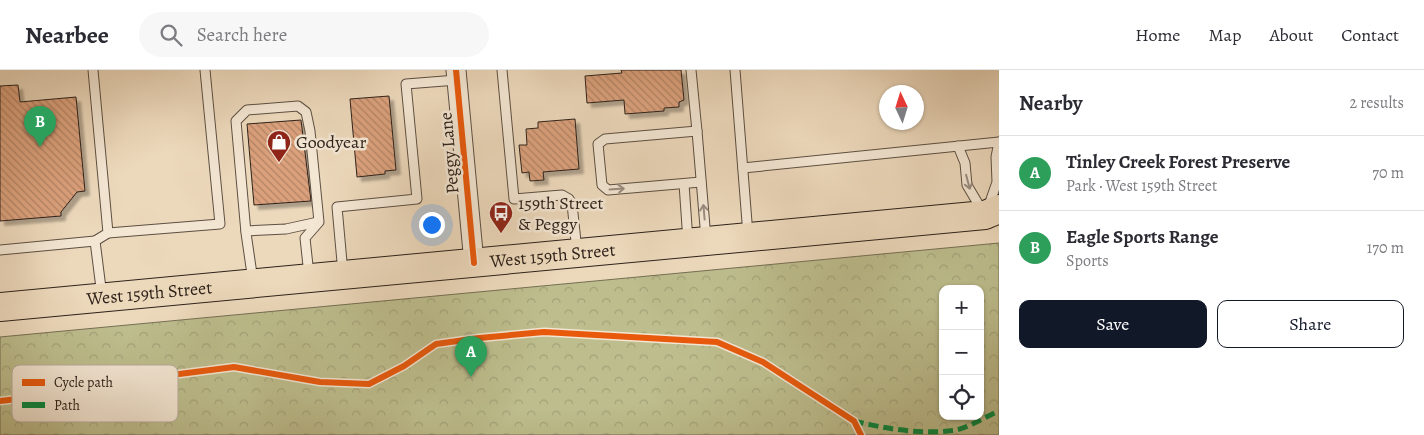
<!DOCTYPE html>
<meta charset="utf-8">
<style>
body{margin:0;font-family:Alegreya,serif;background:#f7f7f7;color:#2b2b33}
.controls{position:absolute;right:15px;bottom:15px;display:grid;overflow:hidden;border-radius:10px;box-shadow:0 1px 4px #0004}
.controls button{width:45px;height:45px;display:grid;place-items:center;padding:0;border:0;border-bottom:1px solid #e1e1e2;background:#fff;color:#2b2b33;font:25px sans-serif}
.compass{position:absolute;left:879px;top:15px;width:45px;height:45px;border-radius:50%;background:#fff;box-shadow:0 1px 4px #0004;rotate:356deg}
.you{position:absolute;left:431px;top:154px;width:18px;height:18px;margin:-12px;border:4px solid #fff;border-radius:50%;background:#1a73e8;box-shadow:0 0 0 8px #1a73e833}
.badge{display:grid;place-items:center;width:32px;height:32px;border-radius:50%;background:#111827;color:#fff;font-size:16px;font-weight:700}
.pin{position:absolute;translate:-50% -41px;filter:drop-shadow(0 1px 2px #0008)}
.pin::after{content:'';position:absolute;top:26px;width:18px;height:15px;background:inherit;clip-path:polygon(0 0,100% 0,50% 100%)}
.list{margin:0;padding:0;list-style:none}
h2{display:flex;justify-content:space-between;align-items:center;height:65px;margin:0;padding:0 20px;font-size:21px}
h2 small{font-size:16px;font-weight:400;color:#7c7c81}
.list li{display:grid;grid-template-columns:32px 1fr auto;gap:15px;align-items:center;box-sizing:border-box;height:75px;padding:0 20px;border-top:1px solid #e1e1e2}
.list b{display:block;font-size:19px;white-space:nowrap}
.list p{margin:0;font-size:16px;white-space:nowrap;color:#7c7c81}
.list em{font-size:16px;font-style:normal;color:#7c7c81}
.actions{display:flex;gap:10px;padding:15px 20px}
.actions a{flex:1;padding:11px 0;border:1px solid #111827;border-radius:10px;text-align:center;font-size:18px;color:#111827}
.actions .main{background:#111827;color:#fff}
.icon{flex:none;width:28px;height:28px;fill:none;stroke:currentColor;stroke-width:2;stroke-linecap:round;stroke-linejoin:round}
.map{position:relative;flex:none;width:999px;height:365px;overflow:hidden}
header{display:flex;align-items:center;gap:30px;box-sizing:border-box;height:70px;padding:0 25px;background:#fff;border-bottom:1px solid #e1e1e2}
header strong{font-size:24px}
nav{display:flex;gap:28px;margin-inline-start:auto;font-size:18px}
.search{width:350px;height:45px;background:#f7f7f7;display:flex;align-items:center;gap:12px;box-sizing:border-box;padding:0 18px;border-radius:28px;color:#7c7c81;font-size:19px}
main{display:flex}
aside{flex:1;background:#fff}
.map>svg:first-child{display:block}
</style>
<header>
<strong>Nearbee</strong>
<div class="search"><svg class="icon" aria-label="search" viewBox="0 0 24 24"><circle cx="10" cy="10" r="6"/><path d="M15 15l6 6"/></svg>Search here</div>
<nav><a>Home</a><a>Map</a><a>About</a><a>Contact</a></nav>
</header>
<main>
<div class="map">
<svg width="999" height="365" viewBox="0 0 999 365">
<defs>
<pattern id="park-crowns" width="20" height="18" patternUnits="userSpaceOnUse" patternTransform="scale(1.25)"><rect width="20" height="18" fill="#bdbd8d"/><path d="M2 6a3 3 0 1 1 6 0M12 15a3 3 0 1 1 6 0" fill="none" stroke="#a3a279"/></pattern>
<pattern id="building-back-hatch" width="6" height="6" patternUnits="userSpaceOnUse" patternTransform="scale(1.25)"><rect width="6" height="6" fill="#dba17c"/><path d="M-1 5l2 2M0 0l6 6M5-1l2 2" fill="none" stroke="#b28365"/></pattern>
<filter id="shadow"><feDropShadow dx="4.5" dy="4.5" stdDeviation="1" flood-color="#0004"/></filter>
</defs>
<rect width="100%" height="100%" fill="#ecd8bb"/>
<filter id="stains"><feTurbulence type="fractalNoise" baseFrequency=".004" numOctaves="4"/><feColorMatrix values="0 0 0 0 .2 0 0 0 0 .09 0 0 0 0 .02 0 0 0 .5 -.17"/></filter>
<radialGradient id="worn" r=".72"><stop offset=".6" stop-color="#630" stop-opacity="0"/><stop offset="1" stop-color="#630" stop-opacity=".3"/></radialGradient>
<path fill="url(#park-crowns)" stroke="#756f54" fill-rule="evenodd" d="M999,173V365H0V267ZM943,219H980V346H943Z"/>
<g fill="url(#building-back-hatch)" stroke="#2d211a" filter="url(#shadow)">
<polygon points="621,0 681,0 684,30 679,32 679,37 664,38 664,41 625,44 624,30 587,33 585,6 622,3"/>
<polygon points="18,15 20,32 76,27 85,121 77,122 61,142 61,146 0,151 0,16"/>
<polygon points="389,26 396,100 385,101 385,104 357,107 350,29"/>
<polygon points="575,49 579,99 543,102 544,110 530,111 529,102 522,103 519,75 527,75 526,59 538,58 538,52"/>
<polygon points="301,50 311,131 254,135 247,54"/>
</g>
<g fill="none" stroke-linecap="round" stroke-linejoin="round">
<g stroke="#5d4f42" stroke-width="11">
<g id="service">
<polyline points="93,0 108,163 95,171 102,226"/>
<polyline points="502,0 514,129 562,125 569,129 572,134 577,181"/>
<polyline points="691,0 697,61 605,69 598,74 602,115 608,120 701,112"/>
<polyline points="735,0 748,165"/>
<polyline points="697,61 706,169"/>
<polyline points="958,76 965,93 967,115 983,142"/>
<polyline points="743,98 999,72"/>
<polyline points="684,114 688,171"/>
<polyline points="988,138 997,112 996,87 999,72"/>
<polyline points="246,161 286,159 318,152"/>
<polyline points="108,163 220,154 205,0"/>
<polyline points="0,180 95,171"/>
<polyline points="343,203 337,137 417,129 406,14 457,10"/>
<polyline points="253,211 246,163 236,51 247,40 298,36 306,42 310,61 319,152 305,168 309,205"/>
</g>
</g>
<g stroke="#5d4f42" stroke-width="21">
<polyline id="minor" points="456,0 474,193"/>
</g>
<g stroke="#2d211a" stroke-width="30">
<g id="primary">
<path id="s1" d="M0,237L985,145L999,139"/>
</g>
</g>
<use href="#service" stroke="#f3e6d3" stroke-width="9"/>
<use href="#minor" stroke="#f3e6d3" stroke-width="19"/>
<use href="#primary" stroke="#ecd8bb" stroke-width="28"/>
<path stroke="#00873e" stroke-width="5" stroke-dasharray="10 5" stroke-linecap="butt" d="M854,351C886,359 923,365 956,360C970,357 985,347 999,341"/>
<g stroke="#f3e6d3" stroke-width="9">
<g id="cycleway">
<polyline points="456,0 474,193"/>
<polyline points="0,331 42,326 148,308 234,297 320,312 369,314 404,296 436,274 479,268 544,262 717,272 763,292 854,351 861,365"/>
</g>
</g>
<use href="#cycleway" stroke="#e8590c" stroke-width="6"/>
</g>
<defs><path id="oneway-shaft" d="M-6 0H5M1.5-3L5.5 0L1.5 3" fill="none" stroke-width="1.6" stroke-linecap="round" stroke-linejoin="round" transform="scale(1.25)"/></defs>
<g stroke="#9a8d80">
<use href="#oneway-shaft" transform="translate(968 112) rotate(75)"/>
<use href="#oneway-shaft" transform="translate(617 119) rotate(-4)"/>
<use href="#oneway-shaft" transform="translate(704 142) rotate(-95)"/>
</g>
<defs>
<g id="shop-pin" transform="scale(1.25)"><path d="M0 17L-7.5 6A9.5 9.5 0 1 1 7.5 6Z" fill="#8f2418" stroke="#f3e6d3"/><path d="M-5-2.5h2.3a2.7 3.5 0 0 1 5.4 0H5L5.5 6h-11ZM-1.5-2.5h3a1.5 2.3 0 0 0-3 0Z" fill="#fff"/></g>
<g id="bus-pin" transform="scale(1.25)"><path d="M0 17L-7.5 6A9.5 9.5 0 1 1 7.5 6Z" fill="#8f2418" stroke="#f3e6d3"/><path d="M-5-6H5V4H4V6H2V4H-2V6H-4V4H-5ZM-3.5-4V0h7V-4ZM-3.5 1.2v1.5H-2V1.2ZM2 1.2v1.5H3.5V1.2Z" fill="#fff"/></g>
</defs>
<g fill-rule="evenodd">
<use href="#shop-pin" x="279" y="72"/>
<use href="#bus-pin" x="501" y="143"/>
</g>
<g text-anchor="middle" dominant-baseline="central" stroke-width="5" stroke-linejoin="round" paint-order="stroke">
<g font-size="18" fill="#2d211a" stroke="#f3e6d3" text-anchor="start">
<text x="296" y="72">Goodyear</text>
<text x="518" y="133">159th Street<tspan x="518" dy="21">&amp; Peggy</tspan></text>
</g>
<g font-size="18" fill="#2d211a" stroke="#f3e6d3">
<text transform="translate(449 83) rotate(-95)">Peggy Lane</text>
<text stroke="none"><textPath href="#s1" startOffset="555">West 159th Street</textPath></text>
<text stroke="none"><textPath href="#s1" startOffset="150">West 159th Street</textPath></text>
</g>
</g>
<rect x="12" y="295" width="166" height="57" rx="8" fill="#f3e6d3" stroke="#b8ab9c" stroke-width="1"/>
<rect x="22" y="309" width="23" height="7" fill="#e8590c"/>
<rect x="22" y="332" width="23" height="6" fill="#00873e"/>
<g font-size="14" fill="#2d211a">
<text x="54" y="317">Cycle path</text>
<text x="54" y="340">Path</text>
</g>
<rect width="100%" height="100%" filter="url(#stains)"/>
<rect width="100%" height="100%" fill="url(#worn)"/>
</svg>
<div class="controls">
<button>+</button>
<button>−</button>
<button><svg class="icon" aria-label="locate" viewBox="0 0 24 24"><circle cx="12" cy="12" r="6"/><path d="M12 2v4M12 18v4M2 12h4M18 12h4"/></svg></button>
</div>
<svg class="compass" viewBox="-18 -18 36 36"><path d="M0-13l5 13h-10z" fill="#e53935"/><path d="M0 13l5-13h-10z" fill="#7c7c81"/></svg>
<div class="you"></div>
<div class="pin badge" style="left:471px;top:307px;background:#2e9e5b">A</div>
<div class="pin badge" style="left:40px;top:77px;background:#2e9e5b">B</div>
</div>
<aside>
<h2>Nearby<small>2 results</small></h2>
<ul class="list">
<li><span class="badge" style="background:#2e9e5b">A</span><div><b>Tinley Creek Forest Preserve</b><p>Park · West 159th Street</p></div><em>70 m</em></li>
<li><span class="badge" style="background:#2e9e5b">B</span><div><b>Eagle Sports Range</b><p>Sports</p></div><em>170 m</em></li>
</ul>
<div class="actions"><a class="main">Save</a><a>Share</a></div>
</aside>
</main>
